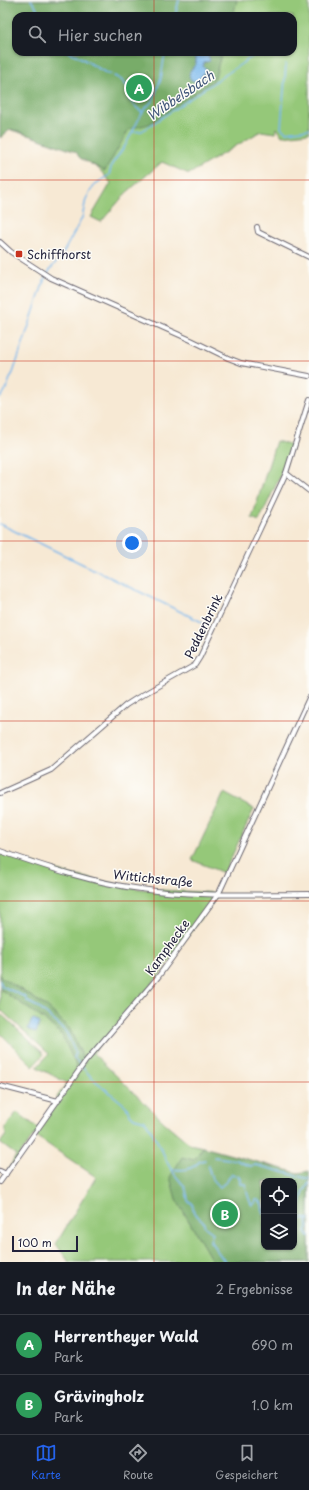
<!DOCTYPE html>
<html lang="de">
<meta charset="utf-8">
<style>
body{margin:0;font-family:"Playpen Sans",sans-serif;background:#20242c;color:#f1f3f6}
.controls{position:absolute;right:12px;bottom:12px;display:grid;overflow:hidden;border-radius:8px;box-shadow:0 1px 3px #0004}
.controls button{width:36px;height:36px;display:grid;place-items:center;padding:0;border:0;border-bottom:1px solid #363941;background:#171b24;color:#f1f3f6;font:20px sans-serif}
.scale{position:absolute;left:12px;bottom:10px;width:66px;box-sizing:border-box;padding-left:4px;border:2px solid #22223b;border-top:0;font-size:11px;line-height:14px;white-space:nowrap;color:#22223b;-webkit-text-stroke:3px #fdfcf7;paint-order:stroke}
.you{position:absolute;left:132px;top:543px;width:14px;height:14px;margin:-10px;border:3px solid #fff;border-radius:50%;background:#1a73e8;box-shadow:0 0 0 6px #1a73e833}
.badge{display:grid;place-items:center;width:26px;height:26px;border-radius:50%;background:#2563eb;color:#fff;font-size:13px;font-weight:700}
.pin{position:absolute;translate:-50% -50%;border:2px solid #fff;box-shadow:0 1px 4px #0006}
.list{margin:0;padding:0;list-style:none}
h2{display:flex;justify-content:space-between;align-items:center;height:52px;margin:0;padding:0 16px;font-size:17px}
h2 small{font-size:13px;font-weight:400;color:#9ea1a6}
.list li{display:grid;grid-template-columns:26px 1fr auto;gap:12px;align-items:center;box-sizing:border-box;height:60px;padding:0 16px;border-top:1px solid #363941}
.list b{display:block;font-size:15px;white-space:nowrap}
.list p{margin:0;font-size:13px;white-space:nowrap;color:#9ea1a6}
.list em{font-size:13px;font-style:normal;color:#9ea1a6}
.icon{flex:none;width:22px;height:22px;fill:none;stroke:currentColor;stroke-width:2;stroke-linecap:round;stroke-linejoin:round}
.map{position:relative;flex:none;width:309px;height:1262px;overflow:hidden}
.search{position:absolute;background:#171b24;box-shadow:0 1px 3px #0004;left:12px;right:12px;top:12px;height:44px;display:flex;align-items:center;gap:10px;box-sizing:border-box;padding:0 14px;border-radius:12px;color:#9ea1a6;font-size:15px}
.sheet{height:172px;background:#171b24}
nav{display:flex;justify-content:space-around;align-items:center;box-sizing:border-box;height:56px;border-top:1px solid #363941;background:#171b24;font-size:11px;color:#9ea1a6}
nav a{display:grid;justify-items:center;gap:2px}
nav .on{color:#2563eb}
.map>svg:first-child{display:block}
</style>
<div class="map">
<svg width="309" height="1262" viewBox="0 0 309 1262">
<rect width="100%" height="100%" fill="#fdfcf7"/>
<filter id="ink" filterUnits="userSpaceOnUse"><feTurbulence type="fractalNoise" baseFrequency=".025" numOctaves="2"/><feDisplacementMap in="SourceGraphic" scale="8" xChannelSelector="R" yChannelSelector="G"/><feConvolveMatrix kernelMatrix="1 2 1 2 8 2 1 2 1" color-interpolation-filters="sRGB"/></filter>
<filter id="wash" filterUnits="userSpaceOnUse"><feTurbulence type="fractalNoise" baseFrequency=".012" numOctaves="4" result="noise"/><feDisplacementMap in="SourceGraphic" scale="16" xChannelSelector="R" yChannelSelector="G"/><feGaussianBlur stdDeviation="0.9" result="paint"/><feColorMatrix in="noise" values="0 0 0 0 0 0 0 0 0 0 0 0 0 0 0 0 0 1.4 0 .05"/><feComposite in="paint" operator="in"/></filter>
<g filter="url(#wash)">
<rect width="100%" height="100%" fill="#f7e9d4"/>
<g fill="#95c879" stroke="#5c755a" fill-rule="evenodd">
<path d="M0,0H307L309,2V133L282,136L277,128L275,133L261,131L189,174L162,162L126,193L101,222L91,217L111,183L99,169L78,156L80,151L11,130L1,125ZM16,16H293V52H16Z"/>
<polygon points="276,441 291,445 284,468 259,521 252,518"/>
<polygon points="224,793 254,809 224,873 192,860"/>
<path d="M0,853L68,874L141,889L219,893L158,977L93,1053L165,1123L190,1144L203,1147L194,1160L174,1170L309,1178V1262H214L182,1209L213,1262H69L56,1244L96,1177L34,1135L6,1174L16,1155L0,1143L6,1135L5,1128L17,1112L38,1128L58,1101L57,1097L67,1083L37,1067L49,1054L2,1011L0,1012V989L45,1020L62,1035L79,1071L85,1062L69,1028L47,1007L0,976ZM264,1181H294V1247H264Z"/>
<polygon points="2,1015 44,1054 33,1066 0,1033 0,1017"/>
</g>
<g fill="#78ac69" stroke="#4d6752" fill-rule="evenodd">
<polygon points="0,0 237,0 233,16 16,16 16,52 195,52 194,55 196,58 196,64 190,70 201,79 207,69 203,67 204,62 207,62 209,56 207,52 222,52 214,80 149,124 129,129 105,171 80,158 76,152 11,129 0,138"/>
<polygon points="0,976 47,1007 69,1028 85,1062 79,1072 62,1035 45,1020 0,989"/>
<path d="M203,1147L298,1173L309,1171V1262H213L176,1199L170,1177L182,1157L194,1160ZM264,1181H294V1247H264Z"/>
</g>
<g fill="#78b7ec" stroke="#4d6c94">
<path d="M195,52H207L210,61L204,62L203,67L207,69V72H204L199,80L193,81L190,79C188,71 191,70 196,64V58L194,55Z"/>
<polygon points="34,1019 40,1023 36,1033 28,1029 32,1020"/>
</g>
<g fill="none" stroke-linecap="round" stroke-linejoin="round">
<g stroke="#78b7ec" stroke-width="1.5">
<polyline points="31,0 42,16"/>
<polyline points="175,16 179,0"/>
<polyline points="68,52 76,55 108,74 111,74"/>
<polyline points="286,64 281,128 286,132 309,129"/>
<path d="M114,76C124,80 130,88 129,99L138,109L143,112"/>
<polyline points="132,132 142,131 259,52 281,55"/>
<path d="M0,398C7,392 8,380 13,373L45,278L50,270L63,253L82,218L86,199L94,185L109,175L112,164L125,146L143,111L153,100L161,78L165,52"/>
<polyline points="0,524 208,625"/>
<path d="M0,981L2,986L25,997L28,1002L38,1007L60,1026L66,1032L76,1053L74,1058L92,1078L126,1106L129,1113L134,1118L145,1121C151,1129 155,1138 160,1146C164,1154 166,1162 171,1169C183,1171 192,1170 200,1161L205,1160"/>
<polyline points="214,1157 236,1160 250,1166 256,1165 309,1179"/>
<path d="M209,1165C208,1174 213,1180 220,1187L226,1182L232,1174L238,1176L240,1179V1184H245C248,1191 247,1198 252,1205L255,1203L256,1200H259L262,1204L263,1212L264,1213"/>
<path d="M172,1170C180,1185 186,1181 188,1201L192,1203L194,1213L203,1221L205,1227L213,1233L210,1241L225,1262"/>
<polyline points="294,1218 309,1219"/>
<polyline points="296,1218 304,1191 309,1183"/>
<polyline points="307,1219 308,1227 306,1231 309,1236"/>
</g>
</g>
</g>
<g filter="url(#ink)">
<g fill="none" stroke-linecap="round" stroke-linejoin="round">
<g stroke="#6d6871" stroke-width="6">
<g id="minor">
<polyline points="257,227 258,232 262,234 309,257"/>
<polyline points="0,242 11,252 51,278 191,340 228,358 241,363 309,376"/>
<polyline points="286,473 309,491"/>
<polyline points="0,793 51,770 126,705 137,698 195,665 200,657 286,473 309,400"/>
<path d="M0,851C46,867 93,883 141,889C196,897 254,894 309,894"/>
<polyline points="0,1086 58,1101"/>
<polyline points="0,1171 6,1174"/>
<polyline points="0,1182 85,1062 158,977 219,893 309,698"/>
</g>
</g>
<use href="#minor" stroke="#fff" stroke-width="4"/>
</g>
</g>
<path fill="none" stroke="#c8321e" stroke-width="1" stroke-opacity="0.55" d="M154,0V16M154,52V1262M0,180H309M0,361H309M0,541H309M0,721H309M0,901H309M0,1082H309"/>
<rect fill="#c8321e" stroke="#fdfcf7" stroke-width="1.5" x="15" y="250" width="8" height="8" rx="2"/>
<g text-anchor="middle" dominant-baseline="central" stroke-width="3" stroke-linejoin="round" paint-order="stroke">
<g font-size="12" fill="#22223b" stroke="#fdfcf7" text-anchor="start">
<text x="27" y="254">Schiffhorst</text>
</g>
<g font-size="12" fill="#22223b" stroke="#fdfcf7">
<text transform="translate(203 626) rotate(-64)">Peddenbrink</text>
<text transform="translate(153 878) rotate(6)">Wittichstraße</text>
<text transform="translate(167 947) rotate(-54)">Kamphecke</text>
</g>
<g font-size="13" font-style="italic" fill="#405679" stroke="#fdfcf7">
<text transform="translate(180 95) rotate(-34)">Wibbelsbach</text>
</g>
</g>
</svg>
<div class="controls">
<button><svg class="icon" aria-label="locate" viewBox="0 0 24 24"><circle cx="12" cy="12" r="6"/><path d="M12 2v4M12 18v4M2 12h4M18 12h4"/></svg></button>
<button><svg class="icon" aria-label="layers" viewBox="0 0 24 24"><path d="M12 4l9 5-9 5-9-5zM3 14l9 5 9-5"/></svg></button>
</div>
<div class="scale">100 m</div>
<div class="you"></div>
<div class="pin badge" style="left:139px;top:88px;background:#2e9e5b">A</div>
<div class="pin badge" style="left:225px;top:1214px;background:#2e9e5b">B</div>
<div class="search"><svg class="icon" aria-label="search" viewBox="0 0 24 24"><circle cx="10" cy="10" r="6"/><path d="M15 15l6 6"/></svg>Hier suchen</div>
</div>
<section class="sheet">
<h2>In der Nähe<small>2 Ergebnisse</small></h2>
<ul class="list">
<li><span class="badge" style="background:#2e9e5b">A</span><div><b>Herrentheyer Wald</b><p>Park</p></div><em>690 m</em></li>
<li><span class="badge" style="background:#2e9e5b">B</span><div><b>Grävingholz</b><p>Park</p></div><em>1.0 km</em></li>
</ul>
</section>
<nav>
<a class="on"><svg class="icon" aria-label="map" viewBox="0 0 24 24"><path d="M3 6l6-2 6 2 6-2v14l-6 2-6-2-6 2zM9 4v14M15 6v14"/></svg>Karte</a>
<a><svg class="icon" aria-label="directions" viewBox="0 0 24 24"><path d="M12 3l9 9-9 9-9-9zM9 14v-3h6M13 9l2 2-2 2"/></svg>Route</a>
<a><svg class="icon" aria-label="saved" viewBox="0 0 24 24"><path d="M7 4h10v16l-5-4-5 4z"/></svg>Gespeichert</a>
</nav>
